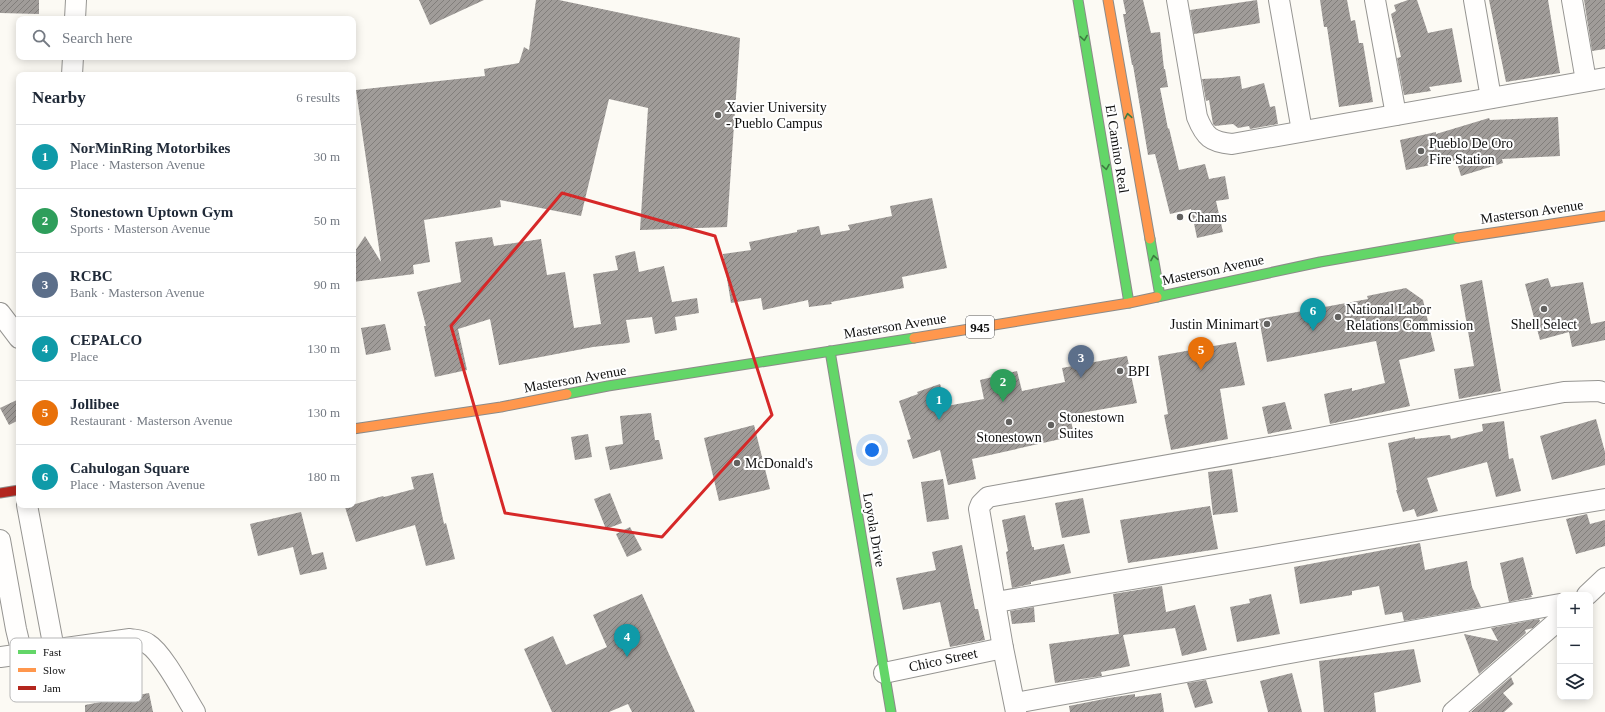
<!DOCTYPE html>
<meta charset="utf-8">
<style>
body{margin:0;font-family:Georgia,serif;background:#f6f6f7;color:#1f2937}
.controls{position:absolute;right:12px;bottom:12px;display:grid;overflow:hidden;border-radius:8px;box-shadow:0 2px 10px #0003}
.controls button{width:36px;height:36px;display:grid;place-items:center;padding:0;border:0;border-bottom:1px solid #e0e1e3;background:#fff;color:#1f2937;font:20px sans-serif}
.you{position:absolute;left:872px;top:450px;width:14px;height:14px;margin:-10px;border:3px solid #fff;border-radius:50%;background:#1a73e8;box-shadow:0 0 0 6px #1a73e833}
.badge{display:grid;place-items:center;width:26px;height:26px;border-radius:50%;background:#62615f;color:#fff;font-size:13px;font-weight:700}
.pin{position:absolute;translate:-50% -33px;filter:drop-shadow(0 1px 2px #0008)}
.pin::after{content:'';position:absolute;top:21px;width:14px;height:12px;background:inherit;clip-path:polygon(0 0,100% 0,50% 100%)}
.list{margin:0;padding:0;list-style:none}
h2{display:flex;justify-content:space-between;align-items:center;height:52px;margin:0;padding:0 16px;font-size:17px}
h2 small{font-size:13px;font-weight:400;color:#747a83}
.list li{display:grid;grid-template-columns:26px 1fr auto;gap:12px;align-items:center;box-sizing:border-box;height:64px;padding:0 16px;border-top:1px solid #e0e1e3}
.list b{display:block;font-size:15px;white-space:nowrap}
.list p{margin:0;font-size:13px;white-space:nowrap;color:#747a83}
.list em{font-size:13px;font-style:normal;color:#747a83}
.icon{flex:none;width:22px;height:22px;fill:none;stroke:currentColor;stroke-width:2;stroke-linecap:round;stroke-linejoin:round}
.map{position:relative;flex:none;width:1605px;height:712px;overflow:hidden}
.search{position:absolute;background:#fff;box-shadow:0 2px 10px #0003;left:16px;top:16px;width:340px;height:44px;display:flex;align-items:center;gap:10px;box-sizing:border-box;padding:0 14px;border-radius:8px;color:#747a83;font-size:15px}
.panel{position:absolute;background:#fff;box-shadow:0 2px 10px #0003;left:16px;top:72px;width:340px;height:436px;border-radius:8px}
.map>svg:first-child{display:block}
</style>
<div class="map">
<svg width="1605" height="712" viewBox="0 0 1605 712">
<defs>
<pattern id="building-hatch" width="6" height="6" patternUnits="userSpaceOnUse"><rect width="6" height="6" fill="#a09c99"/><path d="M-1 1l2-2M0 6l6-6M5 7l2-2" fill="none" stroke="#817e7b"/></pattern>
</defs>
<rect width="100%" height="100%" fill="#fcfaf4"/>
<g fill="url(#building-hatch)">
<polygon points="0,0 39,0 39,14 0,13"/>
<polygon points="419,0 484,0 430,25"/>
<polygon points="536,0 559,0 740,38 727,227 640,230 648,108 609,99 581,216 500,200 501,207 424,220 430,262 413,265 414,274 353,282 353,254 365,236 381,262 356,90 485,76 484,69 519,63 524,47 529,50"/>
<polygon points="1123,0 1143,0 1151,33 1160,32 1164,69 1165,69 1168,87 1160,88 1168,129 1169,128 1179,170 1205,164 1209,179 1225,176 1229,199 1216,201 1223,232 1197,238 1191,209 1170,214 1155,154 1148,155 1133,65 1132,65 1123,14 1126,14"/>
<polygon points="1257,0 1260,23 1194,34 1190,10"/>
<polygon points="1320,0 1347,0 1351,21 1355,20 1359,43 1363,43 1373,102 1339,107 1327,27 1324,27"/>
<polygon points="1408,0 1417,0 1428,33 1452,28 1462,82 1429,87 1431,91 1404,95 1397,58 1401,57 1391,14 1396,11 1394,5"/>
<polygon points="1489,0 1548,0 1560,73 1506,82"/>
<polygon points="1584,0 1605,0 1605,49 1592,51"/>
<polygon points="1240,76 1242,89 1264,83 1270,107 1275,106 1278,124 1250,129 1249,126 1238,128 1233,124 1215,126 1213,124 1209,100 1206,101 1202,79 1222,78"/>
<polygon points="1558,117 1560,156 1502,159 1503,163 1461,176 1456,160 1406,170 1400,140 1436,132 1436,134 1489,118 1490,120"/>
<polygon points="932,198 947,268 902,277 904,288 831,302 832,304 809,307 808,300 763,310 761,298 731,303 723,254 751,250 749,242 797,232 797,230 819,226 821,235 850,230 848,225 892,216 890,206"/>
<polygon points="492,237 494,246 541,239 547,275 565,272 574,328 601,324 593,274 618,270 615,256 635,251 639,272 664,266 672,302 697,298 699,313 675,317 677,330 655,334 652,317 626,320 630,342 628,343 593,347 499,365 490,319 458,329 467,370 435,377 424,326 426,326 417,292 461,282 455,242"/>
<polygon points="1548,278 1551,287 1583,282 1591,324 1605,321 1605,340 1572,347 1569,332 1540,340 1525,284"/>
<polygon points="1482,280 1501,391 1459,399 1454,369 1474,366 1460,285"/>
<polygon points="1406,288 1423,300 1435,351 1399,360 1410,406 1330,424 1324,394 1352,388 1352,391 1385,383 1376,341 1267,362 1259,319 1368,299 1367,296"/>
<polygon points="385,324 391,350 366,355 361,328"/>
<polygon points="1236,342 1245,385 1220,389 1228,439 1171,450 1164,415 1168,414 1158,356"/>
<polygon points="1127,356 1137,403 1070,415 1074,436 972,459 976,479 948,485 940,450 913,459 907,440 911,439 899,401 918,394 917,392 940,384 947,406 984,399 980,380 1017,371 1022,391 1065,382 1062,368"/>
<polygon points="19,399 19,420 9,425 0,408"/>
<polygon points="1285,402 1292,429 1268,434 1262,407"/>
<polygon points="651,413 655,440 659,440 663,459 610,470 605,447 623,444 620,416"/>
<polygon points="1596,419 1605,452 1605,465 1552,480 1540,436"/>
<polygon points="1504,421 1509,459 1513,458 1521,491 1496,497 1487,462 1427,478 1438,511 1417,517 1414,509 1403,512 1396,490 1397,490 1388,443 1415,437 1415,439 1450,435 1451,439 1483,431 1482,424"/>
<polygon points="754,425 770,489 719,501 704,438"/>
<polygon points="588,434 592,457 575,460 571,437"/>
<polygon points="1232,469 1238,512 1213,515 1208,472"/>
<polygon points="433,473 444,524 446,523 455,559 426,566 415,525 356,542 345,507 383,496 384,497 414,489 411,477"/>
<polygon points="943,479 949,519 927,522 921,482"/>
<polygon points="610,493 622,523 606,529 594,499"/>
<polygon points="1083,498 1090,533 1062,538 1055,503"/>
<polygon points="1210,506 1218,549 1128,563 1120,520"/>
<polygon points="301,512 312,555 323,552 327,569 300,575 293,547 258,556 250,524"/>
<polygon points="1587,514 1590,524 1605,520 1605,546 1576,554 1566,519"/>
<polygon points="1025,515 1032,547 1034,547 1034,550 1064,544 1071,573 1039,580 1031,582 1031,584 1012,588 1006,552 1008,551 1002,520"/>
<polygon points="630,527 642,550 627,557 616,534"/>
<polygon points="1420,543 1425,570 1467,561 1472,587 1481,607 1404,621 1402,612 1385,615 1379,586 1352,591 1352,595 1300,604 1294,567"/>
<polygon points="962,545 975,609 978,609 985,640 950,647 940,602 903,610 896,578 936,570 932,552"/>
<polygon points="1523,557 1533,595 1531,595 1532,597 1509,602 1500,563"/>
<polygon points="1162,586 1166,612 1195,605 1207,650 1182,656 1175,628 1123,635 1130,666 1101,672 1102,676 1055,683 1049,644 1119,634 1113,594"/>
<polygon points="642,594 695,712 632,712 628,704 609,712 552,712 524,649 553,636 566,665 607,647 593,615"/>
<polygon points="1271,594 1280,634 1237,642 1230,607 1250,603 1249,599"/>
<polygon points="1034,607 1035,622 1012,624 1010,611"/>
<polygon points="1539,619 1540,621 1533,628 1525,630 1526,633 1479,674 1464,634 1498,641 1491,628"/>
<polygon points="1414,649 1421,682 1374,693 1376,712 1324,712 1319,661"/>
<polygon points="1292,673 1302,712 1268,712 1260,681"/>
<polygon points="1511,677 1514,684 1503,693 1513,704 1504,712 1471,712"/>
<polygon points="1206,680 1213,703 1195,708 1187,683"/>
<polygon points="149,693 153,712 85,712 85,705"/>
<polygon points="1161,693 1164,712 1070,712 1069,706 1109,698 1135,694 1135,697"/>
</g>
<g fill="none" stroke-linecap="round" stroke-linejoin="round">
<g stroke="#969592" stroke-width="22">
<g id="street">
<path d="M1177,0L1197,117C1205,137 1211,142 1232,144L1605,78"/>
<polyline points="1279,0 1302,131"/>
<polyline points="1375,0 1396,115"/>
<polyline points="1474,0 1491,98"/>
<polyline points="1572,0 1586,81"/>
<polyline points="75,19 76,0"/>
<polyline points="72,75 73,57"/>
<polyline points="0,313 19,338"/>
<polyline points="27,505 54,649"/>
<polyline points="0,540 16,629 22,654"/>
<polyline points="1587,595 1605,578"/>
<polyline points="996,602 1605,499"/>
<path d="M0,657L130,639C136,640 143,640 148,644C163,653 185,696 195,712"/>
<polyline points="884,673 1003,648"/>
<polyline points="1015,703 1560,604"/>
<polyline points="1016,712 1003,648 979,509 981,504 988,497 1293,443 1564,392 1599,391 1605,393"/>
<polyline points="1453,712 1560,619"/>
</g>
</g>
<g stroke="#8c8b89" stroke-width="11">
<g id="fast">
<polyline points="1078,0 1129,303"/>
<polyline points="1150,239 1160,296"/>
<polyline points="1157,297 1320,262 1458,238"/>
<polyline points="830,351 891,712"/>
<polyline points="567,394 608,386 914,338"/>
</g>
</g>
<g stroke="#8c8b89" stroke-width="11">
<g id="slow">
<polyline points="1108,0 1150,239"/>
<polyline points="1458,238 1605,216"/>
<polyline points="914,338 1129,303 1157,297"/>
<polyline points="353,429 501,407 567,394"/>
</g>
</g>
<g stroke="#8c8b89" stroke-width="11">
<polyline id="jam" points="0,493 19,490"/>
</g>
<use href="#street" stroke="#fffefd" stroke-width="20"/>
<use href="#fast" stroke="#63d668" stroke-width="9"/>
<use href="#slow" stroke="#ff974d" stroke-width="9"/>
<use href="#jam" stroke="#b3261e" stroke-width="9"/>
</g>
<defs><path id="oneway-chevron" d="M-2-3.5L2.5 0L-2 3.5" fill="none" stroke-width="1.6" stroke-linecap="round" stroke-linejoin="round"/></defs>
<g stroke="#3d7c40">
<use href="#oneway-chevron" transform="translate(1084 38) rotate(81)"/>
<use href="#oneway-chevron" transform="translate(1128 116) rotate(-100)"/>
<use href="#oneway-chevron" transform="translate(1106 167) rotate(81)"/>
<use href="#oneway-chevron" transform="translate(1154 258) rotate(-100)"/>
</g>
<path fill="none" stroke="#d62828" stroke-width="3" stroke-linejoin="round" d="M562,193L715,236L772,415L662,537L505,513L451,326Z"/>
<g fill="#62615f" stroke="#fff" stroke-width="1.5">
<circle cx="718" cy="115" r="4"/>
<circle cx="1421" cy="151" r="4"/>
<circle cx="1180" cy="217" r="4"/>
<circle cx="1544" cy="309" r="4"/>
<circle cx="1338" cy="317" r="4"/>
<circle cx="1267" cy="324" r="4"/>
<circle cx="1120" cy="371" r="4"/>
<circle cx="1009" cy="422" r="4"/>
<circle cx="1051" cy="425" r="4"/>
<circle cx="737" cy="463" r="4"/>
</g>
<g text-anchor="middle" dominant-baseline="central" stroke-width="4" stroke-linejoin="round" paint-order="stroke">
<rect fill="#fff" stroke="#575757" stroke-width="1" x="966" y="316" width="28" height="22" rx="3"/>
<g font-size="13" font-weight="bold" fill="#0f0f0f">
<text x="980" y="327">945</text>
</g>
<g font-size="14" fill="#0f0f0f" stroke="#fff" text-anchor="start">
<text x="726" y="107">Xavier University<tspan x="726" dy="16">- Pueblo Campus</tspan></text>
<text x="1429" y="143">Pueblo De Oro<tspan x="1429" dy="16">Fire Station</tspan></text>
<text x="1188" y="217">Chams</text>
<text x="1346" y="309">National Labor<tspan x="1346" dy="16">Relations Commission</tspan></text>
<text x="1259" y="324" text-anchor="end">Justin Minimart</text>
<text x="1544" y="324" text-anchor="middle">Shell Select</text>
<text x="1128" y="371">BPI</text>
<text x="1059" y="417">Stonestown<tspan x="1059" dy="16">Suites</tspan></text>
<text x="1009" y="437" text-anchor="middle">Stonestown</text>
<text x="745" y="463">McDonald's</text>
</g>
<g font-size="14" fill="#0f0f0f" stroke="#fff">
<text transform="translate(1117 149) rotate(81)">El Camino Real</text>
<text transform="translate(1532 212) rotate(-8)">Masterson Avenue</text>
<text transform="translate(1213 270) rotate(-12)">Masterson Avenue</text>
<text transform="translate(895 326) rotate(-9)">Masterson Avenue</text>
<text transform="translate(575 379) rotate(-10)">Masterson Avenue</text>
<text transform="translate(874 530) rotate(80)">Loyola Drive</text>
<text transform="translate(943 660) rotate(-12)">Chico Street</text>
</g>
</g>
<rect x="10" y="638" width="132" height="64" rx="6" fill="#fff" stroke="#b7b7b7" stroke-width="1"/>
<rect x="18" y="650" width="18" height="4" fill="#63d668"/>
<rect x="18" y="668" width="18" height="4" fill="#ff974d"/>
<rect x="18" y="686" width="18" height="4" fill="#b3261e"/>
<g font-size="11" fill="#0f0f0f">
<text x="43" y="656">Fast</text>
<text x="43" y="674">Slow</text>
<text x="43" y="692">Jam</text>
</g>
</svg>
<div class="controls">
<button>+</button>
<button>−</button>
<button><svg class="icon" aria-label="layers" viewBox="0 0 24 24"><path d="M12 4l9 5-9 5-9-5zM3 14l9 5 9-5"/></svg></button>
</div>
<div class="you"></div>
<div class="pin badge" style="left:939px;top:420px;background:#0f9aa8">1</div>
<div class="pin badge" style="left:1003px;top:402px;background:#2e9e5b">2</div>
<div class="pin badge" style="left:1081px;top:378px;background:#5c6f8a">3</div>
<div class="pin badge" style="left:627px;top:657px;background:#0f9aa8">4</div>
<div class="pin badge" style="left:1201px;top:370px;background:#e8710a">5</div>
<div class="pin badge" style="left:1313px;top:331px;background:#0f9aa8">6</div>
<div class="search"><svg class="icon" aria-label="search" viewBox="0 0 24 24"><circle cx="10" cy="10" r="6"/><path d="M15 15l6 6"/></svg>Search here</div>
<section class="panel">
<h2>Nearby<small>6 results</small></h2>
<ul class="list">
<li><span class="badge" style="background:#0f9aa8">1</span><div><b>NorMinRing Motorbikes</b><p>Place · Masterson Avenue</p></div><em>30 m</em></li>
<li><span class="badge" style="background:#2e9e5b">2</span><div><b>Stonestown Uptown Gym</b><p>Sports · Masterson Avenue</p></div><em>50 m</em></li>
<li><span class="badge" style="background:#5c6f8a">3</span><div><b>RCBC</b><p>Bank · Masterson Avenue</p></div><em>90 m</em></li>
<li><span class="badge" style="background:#0f9aa8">4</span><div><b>CEPALCO</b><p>Place</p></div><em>130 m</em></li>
<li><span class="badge" style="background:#e8710a">5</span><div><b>Jollibee</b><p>Restaurant · Masterson Avenue</p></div><em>130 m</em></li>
<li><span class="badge" style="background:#0f9aa8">6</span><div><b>Cahulogan Square</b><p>Place · Masterson Avenue</p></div><em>180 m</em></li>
</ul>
</section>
</div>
